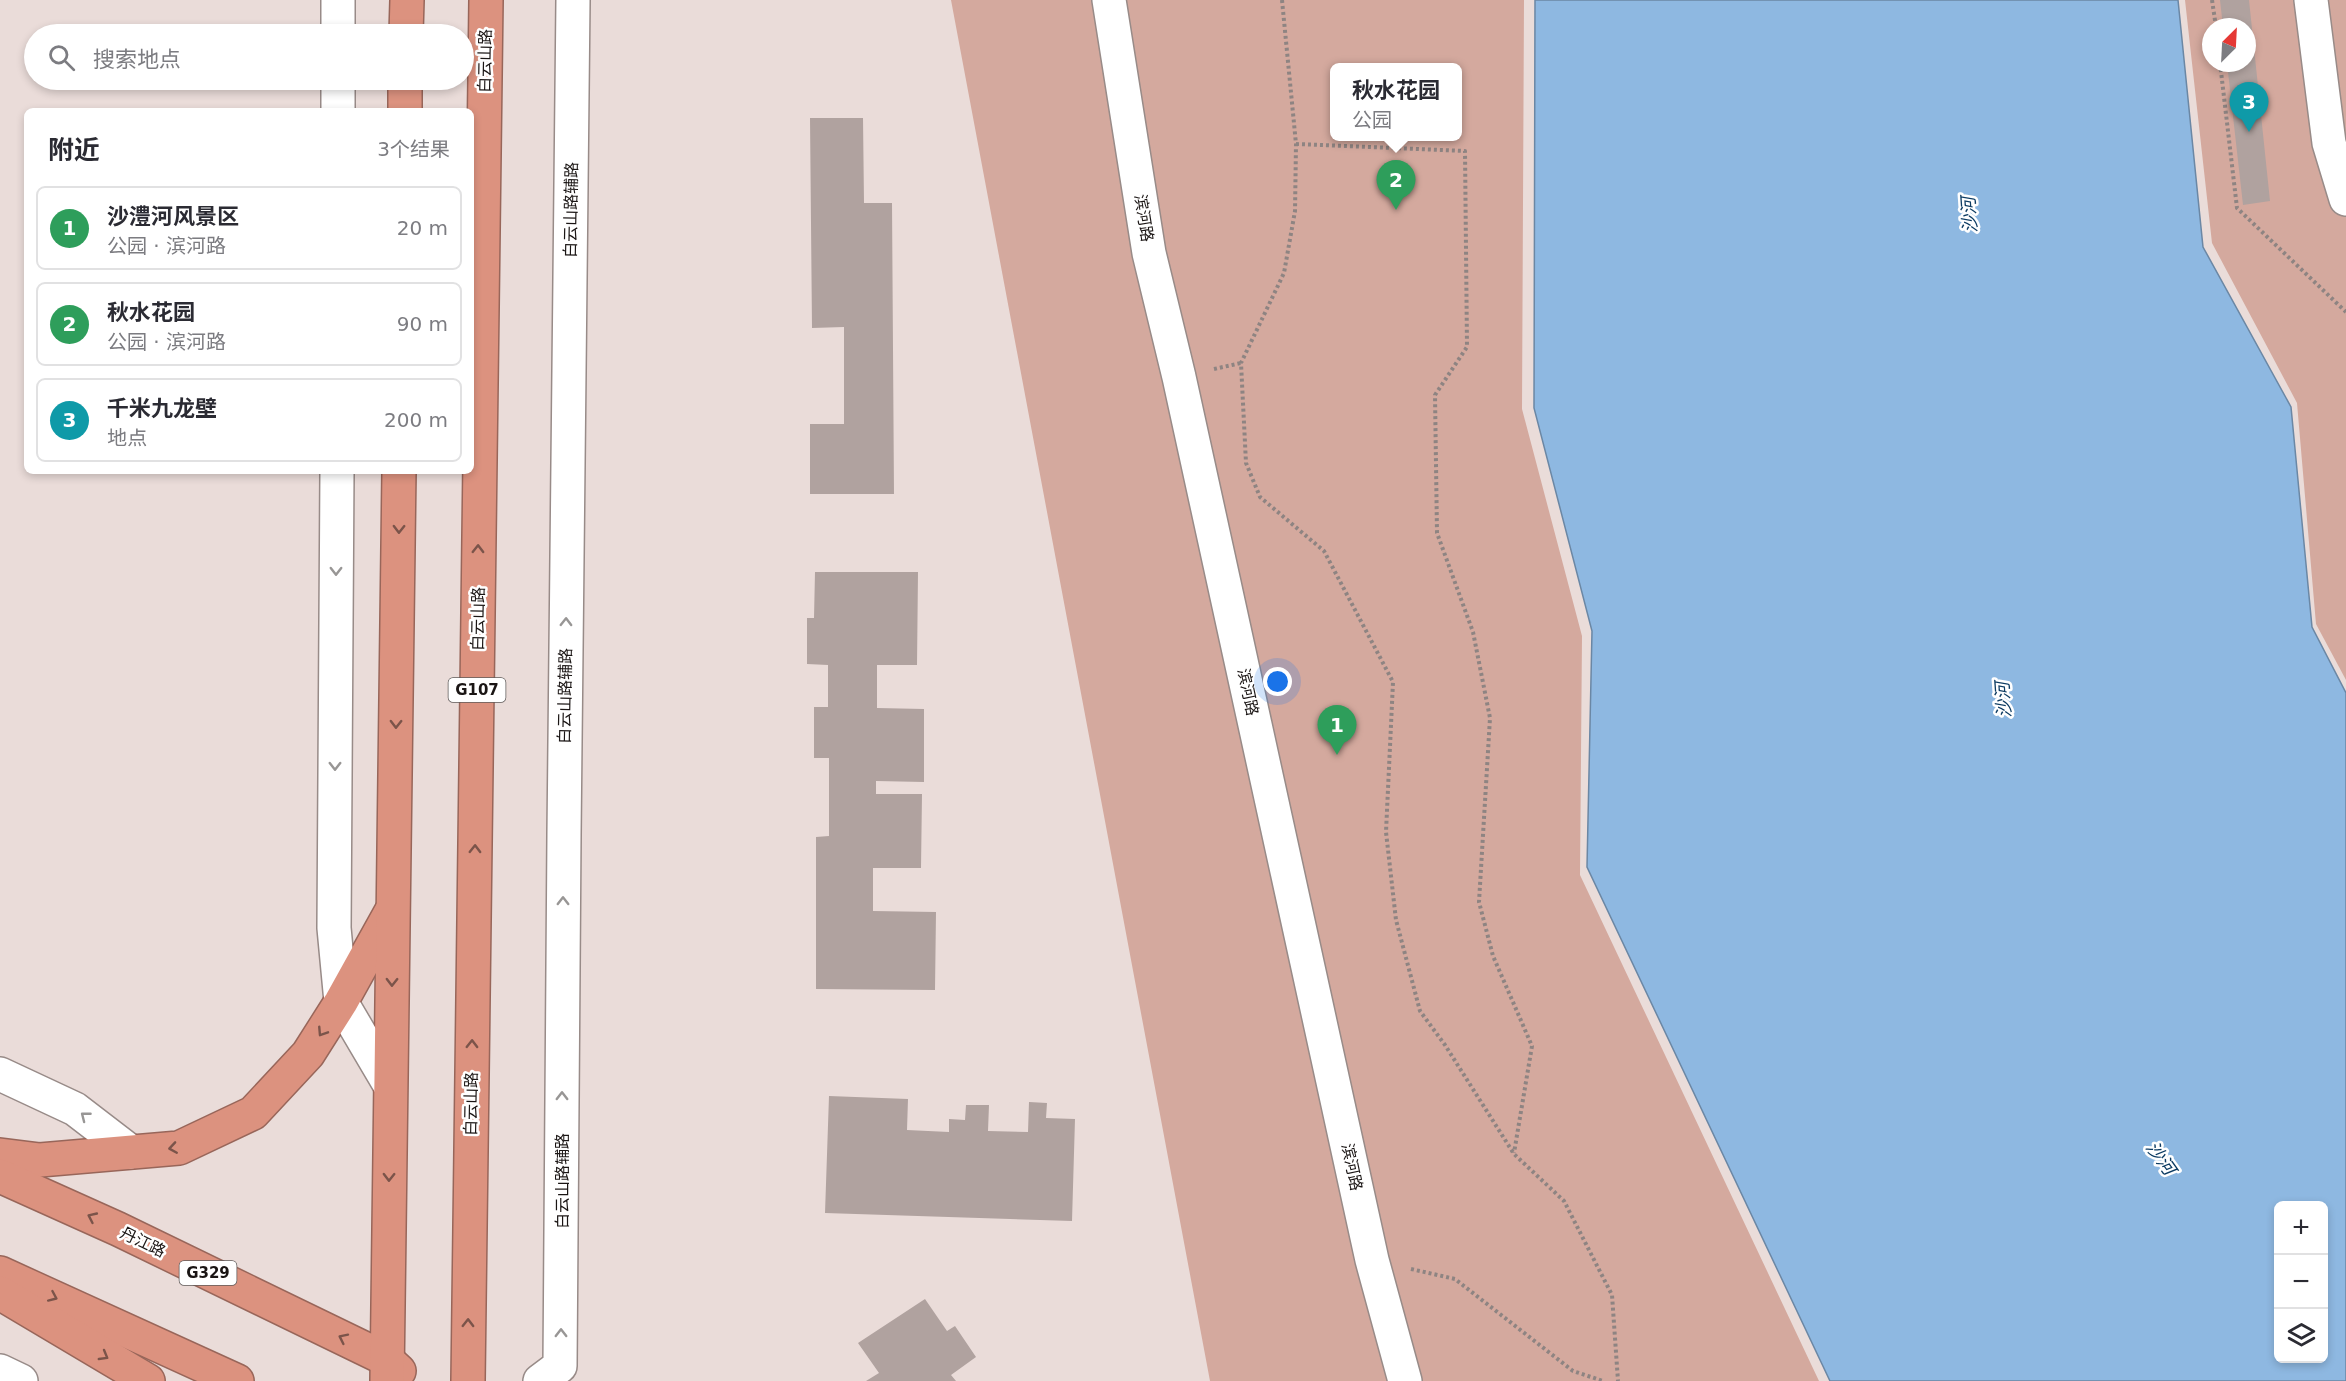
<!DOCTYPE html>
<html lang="zh">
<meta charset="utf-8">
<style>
body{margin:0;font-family:"DejaVu Sans","Noto Sans SC",sans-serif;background:#f2f2f3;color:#2b2b33}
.controls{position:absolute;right:18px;bottom:18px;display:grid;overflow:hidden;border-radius:9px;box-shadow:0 3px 9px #0003}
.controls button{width:54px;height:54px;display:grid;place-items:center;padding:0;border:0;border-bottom:2px solid #e1e1e2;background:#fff;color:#2b2b33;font:30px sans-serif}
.compass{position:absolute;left:2202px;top:18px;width:54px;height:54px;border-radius:50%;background:#fff;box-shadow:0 3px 9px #0003;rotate:24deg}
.you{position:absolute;left:1278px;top:682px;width:21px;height:21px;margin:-15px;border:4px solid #fff;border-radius:50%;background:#1a73e8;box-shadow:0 0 0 9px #1a73e833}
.badge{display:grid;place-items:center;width:39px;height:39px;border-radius:50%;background:#215f96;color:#fff;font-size:20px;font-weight:700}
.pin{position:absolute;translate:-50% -50px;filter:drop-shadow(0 2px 3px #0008)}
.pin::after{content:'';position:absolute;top:32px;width:21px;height:18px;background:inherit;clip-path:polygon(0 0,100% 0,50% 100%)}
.popup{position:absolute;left:1330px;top:63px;width:132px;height:78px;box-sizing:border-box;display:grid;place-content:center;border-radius:9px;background:#fff;filter:drop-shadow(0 2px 4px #0005);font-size:20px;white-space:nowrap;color:#7c7c81}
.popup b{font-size:22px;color:#2b2b33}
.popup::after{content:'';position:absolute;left:50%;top:100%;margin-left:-12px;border:12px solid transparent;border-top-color:#fff}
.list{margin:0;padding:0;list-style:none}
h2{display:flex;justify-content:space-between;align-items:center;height:78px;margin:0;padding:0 24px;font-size:26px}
h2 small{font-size:20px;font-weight:400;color:#7c7c81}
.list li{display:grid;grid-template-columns:39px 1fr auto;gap:18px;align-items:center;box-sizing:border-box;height:84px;margin:0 12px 12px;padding:0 12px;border:2px solid #e1e1e2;border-radius:9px}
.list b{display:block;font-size:22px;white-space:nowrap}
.list p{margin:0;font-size:20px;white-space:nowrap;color:#7c7c81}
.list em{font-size:20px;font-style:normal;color:#7c7c81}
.icon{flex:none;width:33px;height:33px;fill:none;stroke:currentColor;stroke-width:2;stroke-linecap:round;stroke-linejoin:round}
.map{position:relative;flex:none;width:2346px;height:1381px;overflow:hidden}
.search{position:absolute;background:#fff;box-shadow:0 3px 9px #0003;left:24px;top:24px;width:450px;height:66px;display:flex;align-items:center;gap:15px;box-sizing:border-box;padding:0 21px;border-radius:33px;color:#7c7c81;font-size:22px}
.panel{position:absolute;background:#fff;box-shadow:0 3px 9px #0003;left:24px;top:108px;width:450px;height:366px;border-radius:9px}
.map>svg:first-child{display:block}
</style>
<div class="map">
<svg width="2346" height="1381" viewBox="0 0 2346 1381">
<rect width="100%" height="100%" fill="#eadcd9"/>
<g fill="#d4a99e" fill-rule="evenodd">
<path d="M951,0H1524L1522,409L1582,636L1580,875L1819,1381H1210ZM1334,68H1458V136H1334Z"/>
<path d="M2185,0H2346V680L2316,624L2297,403L2212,243ZM2211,27H2247V63H2211Z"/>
</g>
<path fill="#8eb8e1" stroke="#6b87a4" stroke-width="1.5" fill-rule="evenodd" d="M1535,0H2178L2203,247L2291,407L2312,627L2346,693V1381H1830L1587,867L1592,631L1534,408ZM2278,1206H2324V1358H2278Z"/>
<g fill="#b0a29f">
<polygon points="2220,0 2249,0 2270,201 2243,205 2227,63 2247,63 2247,27 2223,27"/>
<polygon points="810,118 863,118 864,203 892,203 894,494 810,494 810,424 844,424 844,327 812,328"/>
<polygon points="815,572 918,572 917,665 877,665 877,708 924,709 924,782 876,781 876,794 922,794 921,868 873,868 873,911 936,912 935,990 816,989 816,837 829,836 829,758 814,758 814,707 828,707 828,665 807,664 807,618 814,618"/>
<polygon points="829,1096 908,1099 907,1130 949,1132 949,1119 965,1120 966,1105 989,1105 988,1131 1028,1132 1029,1102 1047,1103 1046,1118 1075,1119 1072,1221 825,1213"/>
<polygon points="925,1299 947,1331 955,1326 976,1357 951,1375 956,1381 866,1381 879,1373 858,1343"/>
</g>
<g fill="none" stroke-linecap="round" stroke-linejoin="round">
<g stroke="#988b88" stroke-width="36">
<g id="street">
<polyline points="1109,0 1149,253 1179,377 1372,1260 1405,1381"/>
<polyline points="2311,0 2329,143 2346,199"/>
<polyline points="338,34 338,0"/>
<polyline points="338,111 338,80"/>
<polyline points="337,471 334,928 341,1002 390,1085"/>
<polyline points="0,1074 75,1109 131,1152"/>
<polyline points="0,1371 21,1381"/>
<polyline points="540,1381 560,1366 564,835 573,0"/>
</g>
</g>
<g stroke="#98665a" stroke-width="36">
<g id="highway">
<polyline points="406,34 407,0"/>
<polyline points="405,111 405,80"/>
<polyline points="0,1155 40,1160 179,1148 253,1113 308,1054 341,1002 391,912"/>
<polyline points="0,1176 118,1229 386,1359 399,1371"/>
<polyline points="0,1273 237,1381"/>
<polyline points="0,1293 148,1381"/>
<polyline points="387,1381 399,471"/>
<polyline points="468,1381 486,0"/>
</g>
</g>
<g stroke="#8e8482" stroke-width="4" stroke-dasharray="3 3" stroke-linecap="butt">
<polyline points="1282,0 1296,144 1295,211 1284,273 1241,363 1246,463 1260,497 1324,551 1393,682 1386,832 1396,920 1420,1011 1445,1045 1514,1154 1564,1201 1612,1295 1618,1381"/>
<polyline points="2212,0 2216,27"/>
<polyline points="2220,63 2237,208 2346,312"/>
<polyline points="1296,144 1465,151 1467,347 1435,395 1437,533 1473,632 1490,718 1479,902 1493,956 1532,1046 1514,1153"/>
<polyline points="1214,369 1241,363"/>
<polyline points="1411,1269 1455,1279 1573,1371 1603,1381"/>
</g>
<use href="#street" stroke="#fff" stroke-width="33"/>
<use href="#highway" stroke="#dc927f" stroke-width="33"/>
</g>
<defs><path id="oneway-chevron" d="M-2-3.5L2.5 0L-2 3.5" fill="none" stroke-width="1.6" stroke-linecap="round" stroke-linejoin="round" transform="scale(1.5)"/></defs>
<g stroke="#7b544a">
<use href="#oneway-chevron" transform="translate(399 529) rotate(91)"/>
<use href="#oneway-chevron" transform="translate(478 549) rotate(-89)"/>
<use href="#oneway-chevron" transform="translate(396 724) rotate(91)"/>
<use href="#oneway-chevron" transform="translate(475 849) rotate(-89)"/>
<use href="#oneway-chevron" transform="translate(392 982) rotate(91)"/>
<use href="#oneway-chevron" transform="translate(322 1032) rotate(123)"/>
<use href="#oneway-chevron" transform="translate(472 1044) rotate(-89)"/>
<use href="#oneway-chevron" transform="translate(173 1148) rotate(171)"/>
<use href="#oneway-chevron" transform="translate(389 1177) rotate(91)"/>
<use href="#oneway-chevron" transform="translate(92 1217) rotate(-155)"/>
<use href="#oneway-chevron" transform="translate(53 1297) rotate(24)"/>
<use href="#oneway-chevron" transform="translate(468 1323) rotate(-89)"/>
<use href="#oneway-chevron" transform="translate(343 1338) rotate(-154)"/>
<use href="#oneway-chevron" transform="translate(104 1356) rotate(30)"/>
</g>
<g stroke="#989695">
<use href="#oneway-chevron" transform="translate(336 571) rotate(90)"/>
<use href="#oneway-chevron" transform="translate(566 622) rotate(-89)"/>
<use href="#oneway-chevron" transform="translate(335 766) rotate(90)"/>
<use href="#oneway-chevron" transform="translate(563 901) rotate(-90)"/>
<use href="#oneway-chevron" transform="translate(562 1096) rotate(-90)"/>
<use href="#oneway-chevron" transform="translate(85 1116) rotate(-142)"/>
<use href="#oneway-chevron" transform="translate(561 1333) rotate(-90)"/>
</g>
<g text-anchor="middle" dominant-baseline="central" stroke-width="5" stroke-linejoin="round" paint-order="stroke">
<g fill="#fff" stroke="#5f5b5a" stroke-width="1.5">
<rect x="448.5" y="678" width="57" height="24" rx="4.5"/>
<rect x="179.5" y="1261" width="57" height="24" rx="4.5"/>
</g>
<g font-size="15" font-weight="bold" fill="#1a1514">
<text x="477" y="690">G107</text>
<text x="208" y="1273">G329</text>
</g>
<g font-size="16" fill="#1a1514" stroke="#fff">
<text transform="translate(485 61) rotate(-89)">白云山路</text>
<text transform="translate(571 210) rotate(-89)">白云山路辅路</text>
<text transform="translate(1144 218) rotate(81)">滨河路</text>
<text transform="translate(478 619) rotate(-89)">白云山路</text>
<text transform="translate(1248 692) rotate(78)">滨河路</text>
<text transform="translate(565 696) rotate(-89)">白云山路辅路</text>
<text transform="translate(471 1104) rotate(-89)">白云山路</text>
<text transform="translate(1352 1167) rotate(78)">滨河路</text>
<text transform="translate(562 1181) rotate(-90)">白云山路辅路</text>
<text transform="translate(143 1242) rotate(26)">丹江路</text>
</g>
<g font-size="18" font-style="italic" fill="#0c3b62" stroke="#fff">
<text transform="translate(1969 215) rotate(-94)">沙河</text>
<text transform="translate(2003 700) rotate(-94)">沙河</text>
<text transform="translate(2161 1158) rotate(54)">沙河</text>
</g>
</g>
</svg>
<div class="controls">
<button>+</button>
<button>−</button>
<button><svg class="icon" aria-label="layers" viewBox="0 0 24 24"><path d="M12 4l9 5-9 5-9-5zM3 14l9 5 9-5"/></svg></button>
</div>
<svg class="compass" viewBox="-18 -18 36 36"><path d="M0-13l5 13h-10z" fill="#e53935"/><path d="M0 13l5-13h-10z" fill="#7c7c81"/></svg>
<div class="you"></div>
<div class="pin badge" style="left:1337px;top:755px;background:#2e9e5b">1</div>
<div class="pin badge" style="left:1396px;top:210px;background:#2e9e5b">2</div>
<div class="popup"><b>秋水花园</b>公园</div>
<div class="pin badge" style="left:2249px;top:132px;background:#0f9aa8">3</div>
<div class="search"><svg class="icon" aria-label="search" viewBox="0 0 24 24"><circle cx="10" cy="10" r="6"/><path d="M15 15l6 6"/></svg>搜索地点</div>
<section class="panel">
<h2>附近<small>3个结果</small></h2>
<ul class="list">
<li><span class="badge" style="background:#2e9e5b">1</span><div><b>沙澧河风景区</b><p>公园 · 滨河路</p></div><em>20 m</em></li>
<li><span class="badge" style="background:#2e9e5b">2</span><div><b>秋水花园</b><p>公园 · 滨河路</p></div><em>90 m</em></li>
<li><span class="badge" style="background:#0f9aa8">3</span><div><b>千米九龙壁</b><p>地点</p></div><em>200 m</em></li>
</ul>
</section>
</div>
